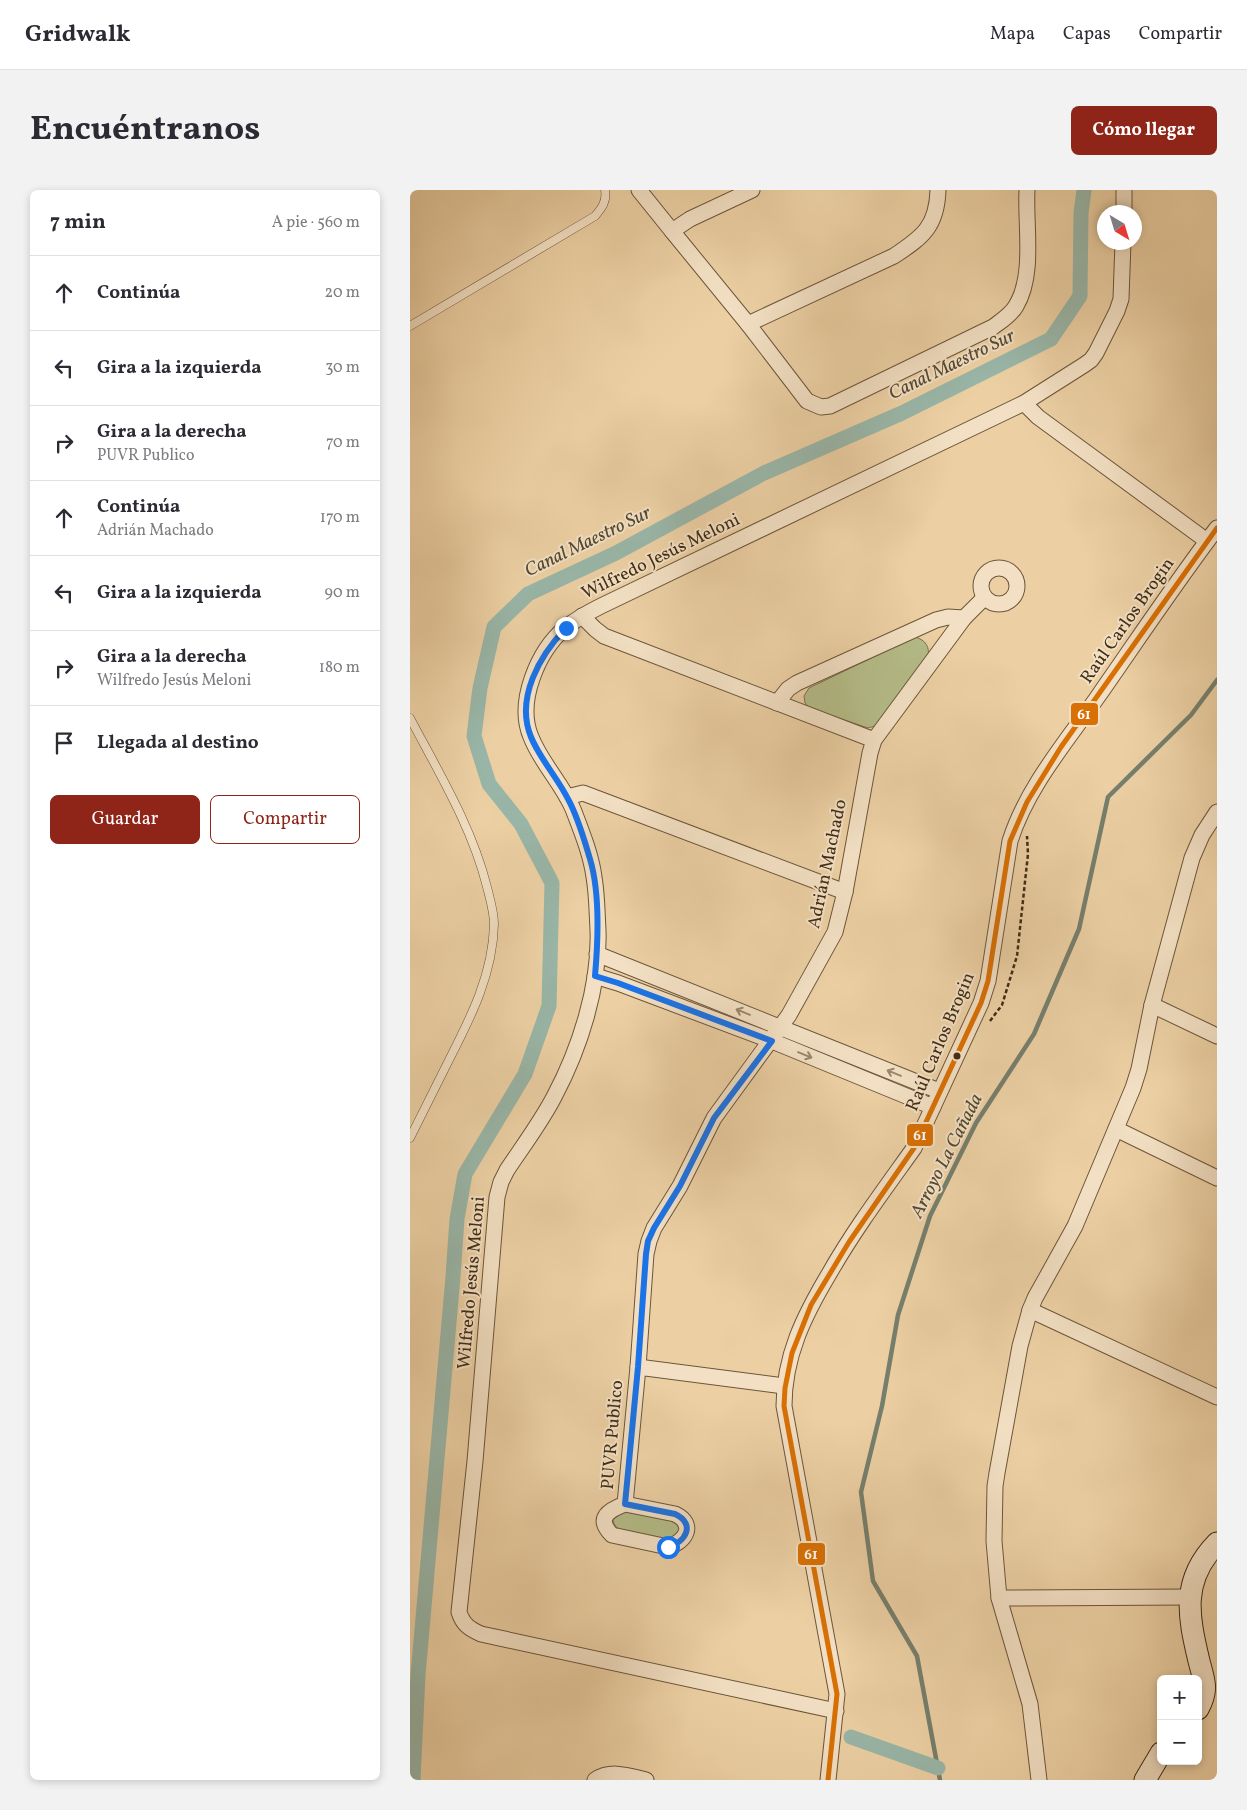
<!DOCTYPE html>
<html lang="es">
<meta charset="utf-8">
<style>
body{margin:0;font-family:Vollkorn,serif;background:#f2f2f3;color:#2b2b33}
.controls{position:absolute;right:15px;bottom:15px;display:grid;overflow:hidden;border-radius:8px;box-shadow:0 2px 8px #0003}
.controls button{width:45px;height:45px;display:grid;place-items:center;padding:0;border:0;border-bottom:1px solid #e1e1e2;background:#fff;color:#2b2b33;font:25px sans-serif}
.compass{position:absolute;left:687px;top:15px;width:45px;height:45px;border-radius:50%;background:#fff;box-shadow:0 2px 8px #0003;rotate:142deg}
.stop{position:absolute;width:15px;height:15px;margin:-11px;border:4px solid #1a73e8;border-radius:50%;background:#fff}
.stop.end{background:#1a73e8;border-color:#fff;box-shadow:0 1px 5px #0008}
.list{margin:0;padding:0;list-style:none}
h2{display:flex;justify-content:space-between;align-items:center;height:65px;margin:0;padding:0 20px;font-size:21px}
h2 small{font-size:16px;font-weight:400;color:#7c7c81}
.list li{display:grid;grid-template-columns:32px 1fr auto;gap:15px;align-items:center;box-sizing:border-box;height:75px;padding:0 20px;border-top:1px solid #e1e1e2}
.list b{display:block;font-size:19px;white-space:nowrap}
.list p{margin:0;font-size:16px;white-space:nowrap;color:#7c7c81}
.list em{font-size:16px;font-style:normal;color:#7c7c81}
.actions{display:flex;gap:10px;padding:15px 20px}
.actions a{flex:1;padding:11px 0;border:1px solid #8f2418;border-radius:8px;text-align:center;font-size:18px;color:#8f2418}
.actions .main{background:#8f2418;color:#fff}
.icon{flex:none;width:28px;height:28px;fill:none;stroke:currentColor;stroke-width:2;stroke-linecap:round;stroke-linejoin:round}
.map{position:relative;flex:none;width:807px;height:1590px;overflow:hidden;border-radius:8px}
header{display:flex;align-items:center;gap:30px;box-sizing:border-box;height:70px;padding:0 25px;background:#fff;border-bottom:1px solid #e1e1e2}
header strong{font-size:24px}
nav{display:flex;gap:28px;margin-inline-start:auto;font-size:18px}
.intro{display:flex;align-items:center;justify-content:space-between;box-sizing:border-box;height:120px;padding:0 30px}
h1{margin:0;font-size:35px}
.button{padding:12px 22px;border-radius:8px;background:#8f2418;color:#fff;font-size:18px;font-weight:700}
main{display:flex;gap:30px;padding:0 30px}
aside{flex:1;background:#fff;border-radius:8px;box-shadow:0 2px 8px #0003}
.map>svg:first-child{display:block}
</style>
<header>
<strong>Gridwalk</strong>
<nav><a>Mapa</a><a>Capas</a><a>Compartir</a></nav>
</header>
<div class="intro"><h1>Encuéntranos</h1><a class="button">Cómo llegar</a></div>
<main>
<aside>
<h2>7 min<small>A pie · 560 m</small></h2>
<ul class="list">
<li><svg class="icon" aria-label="ahead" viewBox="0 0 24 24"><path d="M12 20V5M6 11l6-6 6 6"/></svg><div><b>Continúa</b></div><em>20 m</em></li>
<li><svg class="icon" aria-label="left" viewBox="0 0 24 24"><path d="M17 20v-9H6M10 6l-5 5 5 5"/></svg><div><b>Gira a la izquierda</b></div><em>30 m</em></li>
<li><svg class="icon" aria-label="right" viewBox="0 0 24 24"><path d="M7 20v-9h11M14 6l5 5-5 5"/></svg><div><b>Gira a la derecha</b><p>PUVR Publico</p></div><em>70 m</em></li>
<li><svg class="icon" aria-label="ahead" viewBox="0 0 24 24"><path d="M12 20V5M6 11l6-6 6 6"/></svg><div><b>Continúa</b><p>Adrián Machado</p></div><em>170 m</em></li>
<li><svg class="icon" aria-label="left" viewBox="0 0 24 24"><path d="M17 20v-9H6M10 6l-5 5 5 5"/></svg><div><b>Gira a la izquierda</b></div><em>90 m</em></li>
<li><svg class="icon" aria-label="right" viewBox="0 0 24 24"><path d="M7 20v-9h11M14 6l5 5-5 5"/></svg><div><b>Gira a la derecha</b><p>Wilfredo Jesús Meloni</p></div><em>180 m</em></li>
<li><svg class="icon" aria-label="arrive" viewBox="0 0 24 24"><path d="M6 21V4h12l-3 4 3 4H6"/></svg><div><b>Llegada al destino</b></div></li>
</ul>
<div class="actions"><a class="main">Guardar</a><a>Compartir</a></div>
</aside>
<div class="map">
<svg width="807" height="1590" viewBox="0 0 807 1590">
<rect width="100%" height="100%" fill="#ecd0a4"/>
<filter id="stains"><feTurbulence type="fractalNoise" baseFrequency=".004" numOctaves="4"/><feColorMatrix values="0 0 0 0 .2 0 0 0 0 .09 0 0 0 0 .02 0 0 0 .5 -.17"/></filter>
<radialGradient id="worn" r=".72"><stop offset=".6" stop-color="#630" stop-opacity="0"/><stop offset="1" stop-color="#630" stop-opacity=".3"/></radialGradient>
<g fill="#b4bc88" stroke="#7a744e">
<path d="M505,447C516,450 520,457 518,468L465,536L458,538L399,518L395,513L394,506L399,498Z"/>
<polygon points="215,1322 261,1329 267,1333 270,1342 257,1351 209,1340 204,1334 203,1330 207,1325"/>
</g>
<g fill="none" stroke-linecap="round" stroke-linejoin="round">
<polyline stroke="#767f6d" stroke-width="4.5" points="530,1590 507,1466 463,1391 451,1302 472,1216 488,1125 520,1026 566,933 624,844 669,739 698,607 781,525 807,490"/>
<g stroke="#99b6a8" stroke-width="15">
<polyline points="441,1547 528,1578"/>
<polyline points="3,1590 8,1485 43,1087 47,1029 55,984 115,884 139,816 142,693 111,634 79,594 64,546 70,498 84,437 118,404 206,363 354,283 492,223 641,149 670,106 671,23 674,0"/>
</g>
<g stroke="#6c5539" stroke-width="9">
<g id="lane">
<path d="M0,136L185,26C192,18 197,11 195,0"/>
<path d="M0,528C29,583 62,637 77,697C80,709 84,722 84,734C83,784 61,827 39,870C26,896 13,922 0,948"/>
</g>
</g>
<g stroke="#6c5539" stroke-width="17">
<g id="street">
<polyline points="229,0 262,41 280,29 342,0"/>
<polyline points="714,22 714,0"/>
<path d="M262,41L338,134L397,211L411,217L420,216L583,137C591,131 601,125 606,116C625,85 615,35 617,0"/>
<path d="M338,134L484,66C513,47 527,36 528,0"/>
<polyline points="614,213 628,227 797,351"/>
<circle cx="589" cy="396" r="18"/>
<polyline points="172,426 185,439 194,446 464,550"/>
<polyline points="367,513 378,499 387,493 526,430 538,427 554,428"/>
<polyline points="157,607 173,603 435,702"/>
<polyline points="187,764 529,901"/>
<polyline points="185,786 208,793 362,851 523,917"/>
<polyline points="742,815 807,846"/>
<polyline points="706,939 807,988"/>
<polyline points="620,1120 807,1207"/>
<polyline points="228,1177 236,1064 239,1051 244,1038 270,996 304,928 379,825 425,742 435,702 460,563 464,550 554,428 574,408"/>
<polyline points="215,1314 228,1177 374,1196"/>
<path d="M215,1314L265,1324C286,1334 276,1352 258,1357L202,1345C185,1328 199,1320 215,1314Z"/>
<polyline points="589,1408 780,1407"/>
<path d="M426,1521L71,1444C60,1439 53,1435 49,1422L65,1271L87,1007L91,992L97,980C113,956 131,932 144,907C170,858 190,796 188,740C187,723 187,704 184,687C181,664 171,640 163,619C152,593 131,573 121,547C106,512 128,461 155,438C166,429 179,422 191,416L614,213L674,175L681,170L686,163L707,121L711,109L713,52"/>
<path d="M185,1590C201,1579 219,1586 236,1590"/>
<path d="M418,1590L427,1504L374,1216C374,1166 394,1126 419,1084C444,1040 474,1000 504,958L571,813L578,791L600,651C617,597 657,551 689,505C728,449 766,392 807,338"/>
<polyline points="629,1590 620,1514 589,1408 584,1351 585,1296 587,1283 610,1156 620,1120 625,1108 665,1036 723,898 729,879 742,815 782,668 792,645 807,622"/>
</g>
</g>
<g stroke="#412c15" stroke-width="23">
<g id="secondary">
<path d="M788,1519C799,1499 794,1491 789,1471C778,1425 771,1390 807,1353"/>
<polyline points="735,1590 751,1563"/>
</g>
</g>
<polyline stroke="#412c15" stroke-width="2.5" stroke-dasharray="4 2.5" stroke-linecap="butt" points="580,831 592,815 607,766 618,664 617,646"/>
<use href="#lane" stroke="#f3e0c4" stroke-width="8"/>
<use href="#street" stroke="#f3e0c4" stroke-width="15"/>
<use href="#secondary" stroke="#f3e0c4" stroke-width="21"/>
<g stroke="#f3e0c4" stroke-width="9">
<polyline id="bus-1" points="418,1590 427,1504 374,1216 375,1198 382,1163 401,1115 439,1052 504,958 571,813 578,791 600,651 617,612 651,557 807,338"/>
</g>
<use href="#bus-1" stroke="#d97004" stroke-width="5"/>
</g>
<defs><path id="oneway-shaft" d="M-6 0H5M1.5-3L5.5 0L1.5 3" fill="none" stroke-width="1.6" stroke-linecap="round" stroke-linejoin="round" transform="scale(1.25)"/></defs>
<g stroke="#9a866c">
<use href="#oneway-shaft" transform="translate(333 822) rotate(-158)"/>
<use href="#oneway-shaft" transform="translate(395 865) rotate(22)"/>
<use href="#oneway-shaft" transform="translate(484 883) rotate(-158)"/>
</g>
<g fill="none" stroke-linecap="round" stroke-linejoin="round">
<path stroke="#1a73e8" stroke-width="6" d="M156,438C130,465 105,508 121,547C130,569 147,587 158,609C168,627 174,649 180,669C190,702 188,752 185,786L208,793L362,851L304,928L270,996L244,1038L238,1051L236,1064L228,1177L215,1314L265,1324C286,1334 276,1352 258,1357"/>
</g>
<circle fill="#412c15" stroke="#f3e0c4" stroke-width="2" cx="547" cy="866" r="4.5"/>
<g text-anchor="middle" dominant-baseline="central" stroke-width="4" stroke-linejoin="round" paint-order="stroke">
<g font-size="18" fill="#412c15" stroke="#f3e0c4">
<text transform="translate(251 367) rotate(-26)">Wilfredo Jesús Meloni</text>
<text transform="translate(718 431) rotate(-55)">Raúl Carlos Brogin</text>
<text transform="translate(418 674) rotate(-78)">Adrián Machado</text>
<text transform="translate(531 852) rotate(-67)">Raúl Carlos Brogin</text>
<text transform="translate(62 1093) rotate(-85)">Wilfredo Jesús Meloni</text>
<text transform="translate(203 1245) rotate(-85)">PUVR Publico</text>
</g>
<g font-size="19" font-style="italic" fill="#534832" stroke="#f3e0c4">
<text transform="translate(542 175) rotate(-26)">Canal Maestro Sur</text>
<text transform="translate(178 352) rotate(-26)">Canal Maestro Sur</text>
<text transform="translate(537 966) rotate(-63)">Arroyo La Cañada</text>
</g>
</g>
<g stroke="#f3e0c4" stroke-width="2">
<rect x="660" y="512" width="29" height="24" rx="5" fill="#d97004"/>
<rect x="496" y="933" width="28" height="24" rx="5" fill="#d97004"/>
<rect x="387" y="1352" width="29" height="24" rx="5" fill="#d97004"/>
</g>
<g font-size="14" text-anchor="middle" font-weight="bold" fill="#fff">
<text x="674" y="529">61</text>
<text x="510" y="950">61</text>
<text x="401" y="1369">61</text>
</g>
<rect width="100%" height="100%" filter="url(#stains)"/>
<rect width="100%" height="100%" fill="url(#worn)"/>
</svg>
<div class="controls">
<button>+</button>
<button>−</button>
</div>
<svg class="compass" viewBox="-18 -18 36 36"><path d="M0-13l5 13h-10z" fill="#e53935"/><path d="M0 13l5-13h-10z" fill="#7c7c81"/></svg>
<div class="stop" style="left:258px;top:1357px"></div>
<div class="stop end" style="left:156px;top:438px"></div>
</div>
</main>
